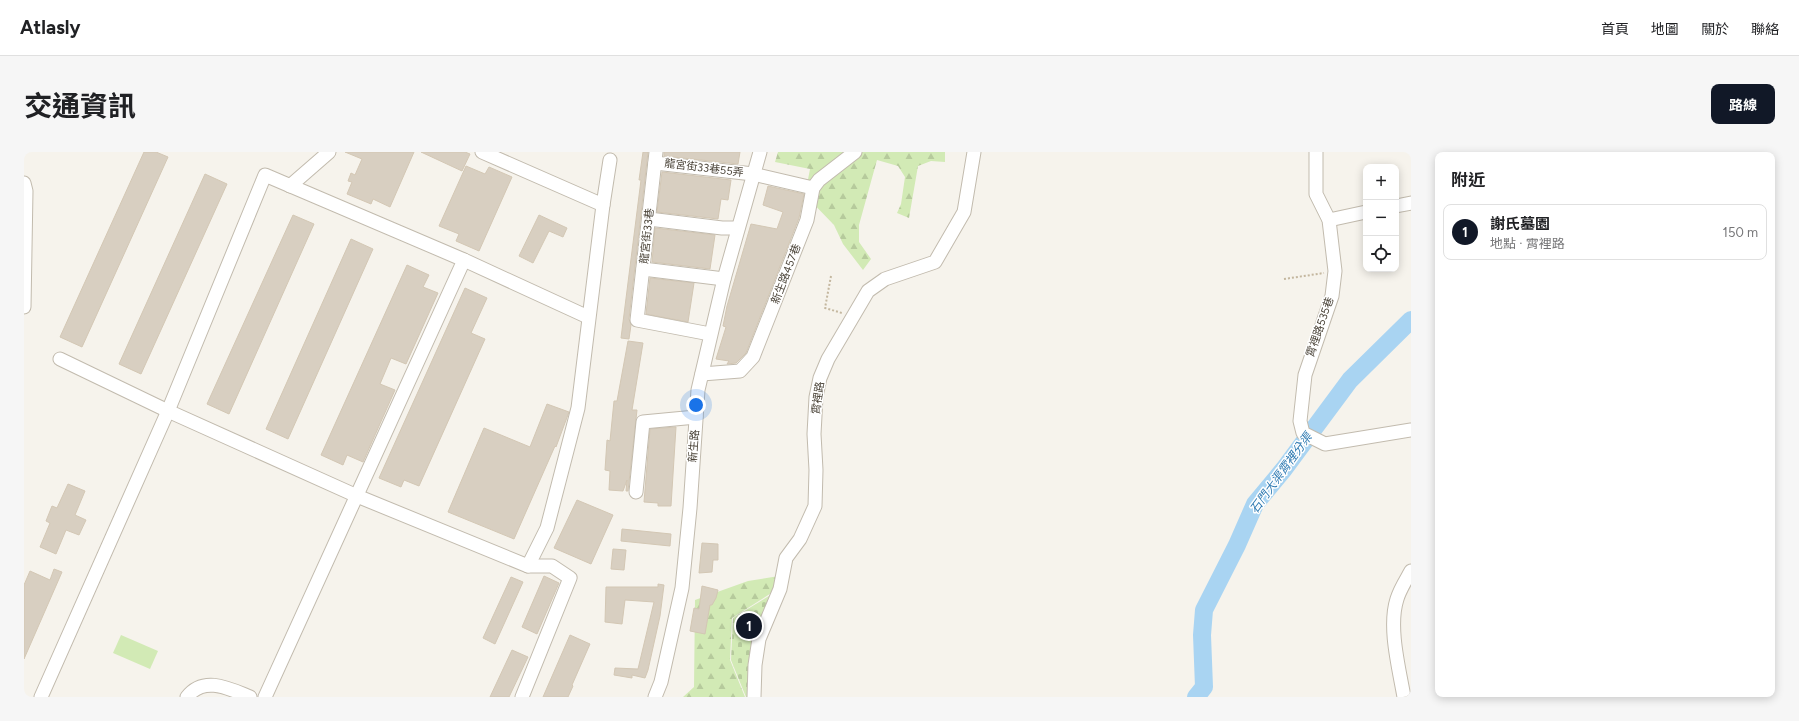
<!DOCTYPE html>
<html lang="zh-TW">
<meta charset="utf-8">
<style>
body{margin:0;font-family:Figtree,"Noto Sans TC",sans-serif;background:#f6f6f6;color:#202124}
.controls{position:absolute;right:12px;top:12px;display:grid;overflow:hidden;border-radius:8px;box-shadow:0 2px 10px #0003}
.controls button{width:36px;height:36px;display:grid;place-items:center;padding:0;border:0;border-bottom:1px solid #e0e0e0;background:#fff;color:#202124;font:20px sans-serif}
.you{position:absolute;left:672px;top:253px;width:14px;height:14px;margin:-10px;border:3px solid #fff;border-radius:50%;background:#1a73e8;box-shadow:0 0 0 6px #1a73e833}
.badge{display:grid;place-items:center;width:26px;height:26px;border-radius:50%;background:#111827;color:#fff;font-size:13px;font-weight:700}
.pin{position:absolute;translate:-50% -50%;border:2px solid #fff;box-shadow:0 1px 4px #0006}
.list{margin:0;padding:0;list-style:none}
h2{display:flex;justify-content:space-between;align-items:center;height:52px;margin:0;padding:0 16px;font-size:17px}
h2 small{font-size:13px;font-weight:400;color:#757577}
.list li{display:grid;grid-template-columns:26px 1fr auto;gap:12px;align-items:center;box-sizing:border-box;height:56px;margin:0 8px 8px;padding:0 8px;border:1px solid #e0e0e0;border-radius:8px}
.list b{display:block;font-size:15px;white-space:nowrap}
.list p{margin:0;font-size:13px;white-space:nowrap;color:#757577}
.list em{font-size:13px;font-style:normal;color:#757577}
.icon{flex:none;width:22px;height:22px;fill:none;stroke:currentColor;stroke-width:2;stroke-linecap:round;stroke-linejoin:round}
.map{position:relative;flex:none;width:1387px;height:545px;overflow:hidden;border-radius:8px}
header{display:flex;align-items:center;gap:24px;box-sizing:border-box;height:56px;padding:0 20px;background:#fff;border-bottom:1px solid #e0e0e0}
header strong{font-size:19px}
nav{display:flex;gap:22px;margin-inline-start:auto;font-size:14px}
.intro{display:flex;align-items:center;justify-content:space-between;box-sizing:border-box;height:96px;padding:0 24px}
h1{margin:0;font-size:28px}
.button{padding:10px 18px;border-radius:8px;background:#111827;color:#fff;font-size:14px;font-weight:700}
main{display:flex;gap:24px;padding:0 24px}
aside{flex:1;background:#fff;border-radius:8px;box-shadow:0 2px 10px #0003}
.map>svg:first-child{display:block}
</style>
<header>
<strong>Atlasly</strong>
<nav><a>首頁</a><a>地圖</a><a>關於</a><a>聯絡</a></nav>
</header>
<div class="intro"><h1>交通資訊</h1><a class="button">路線</a></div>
<main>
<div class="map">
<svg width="1387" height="545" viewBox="0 0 1387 545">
<defs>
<pattern id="forest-firs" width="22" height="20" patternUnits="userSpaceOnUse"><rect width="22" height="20" fill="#d2eab5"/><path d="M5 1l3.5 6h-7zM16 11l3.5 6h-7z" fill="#b6ca9c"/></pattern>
<pattern id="cemetery-stones" width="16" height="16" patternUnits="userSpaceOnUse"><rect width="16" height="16" fill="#d2eab5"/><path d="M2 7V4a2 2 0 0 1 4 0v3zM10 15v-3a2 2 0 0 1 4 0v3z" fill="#b6ca9c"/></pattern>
</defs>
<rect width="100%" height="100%" fill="#f6f3ec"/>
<g fill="url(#forest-firs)">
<polygon points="754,0 921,0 921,10 907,9 894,14 885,66 873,61 877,52 881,25 874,14 853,8 835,73 835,90 847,107 839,118 819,92 810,73 781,43 786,17 751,10"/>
<polygon points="755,424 752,438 708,466 706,508 721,545 659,545 670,535 671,448 724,429"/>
</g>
<polygon fill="url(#cemetery-stones)" points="753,439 726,545 722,545 707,508 709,466"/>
<polygon fill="#d2eab5" points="97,483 134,499 126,517 89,501"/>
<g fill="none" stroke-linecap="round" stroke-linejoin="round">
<polyline stroke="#a9d4f2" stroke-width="18" points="1172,545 1180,535 1178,483 1180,458 1213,393 1231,352 1260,317 1326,228 1387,168"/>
</g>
<g fill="#d8cfc1" stroke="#d3c7b4">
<polygon points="120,0 132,0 144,5 58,195 36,185"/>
<polygon points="321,0 390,0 366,55 349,47 347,52 323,42 328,30 324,29 327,21 331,23 338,7"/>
<polygon points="397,0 441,0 446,2 438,19"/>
<polygon points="619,0 624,0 605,167 607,173 605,187 597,186 617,28 615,28"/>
<polygon points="640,0 716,0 714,12 640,4"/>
<polygon points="442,14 461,22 465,15 488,25 455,99 432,89 435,82 415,74"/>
<polygon points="638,20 707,28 704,48 697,47 694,67 633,60"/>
<polygon points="181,22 203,32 117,222 95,212"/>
<polygon points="744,34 780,42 775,66 722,201 712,211 703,212 705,209 692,207 702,175 699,174 703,154 727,72 753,77 759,60 739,53"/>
<polygon points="269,63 290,72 205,262 183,252"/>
<polygon points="515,63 543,76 539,85 525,79 509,111 495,104"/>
<polygon points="631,76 691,83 686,117 628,110"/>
<polygon points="327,87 349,97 264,287 242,277"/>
<polygon points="383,113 405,123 399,135 414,141 382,212 367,206 356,232 371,238 339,310 323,303 319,313 297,303"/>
<polygon points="626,126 670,131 664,170 622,162"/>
<polygon points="441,136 463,146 447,181 461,187 395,334 380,328 377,335 355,326"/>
<polygon points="604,189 619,191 608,258 613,258 604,339 602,339 603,328 599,339 585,338 586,319 581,318 583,288 586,289 590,249 593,249"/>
<polygon points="523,252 545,260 532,295 531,294 490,387 424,360 460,276 506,295"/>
<polygon points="652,275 647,354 634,354 634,351 620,350 626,277"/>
<polygon points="44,332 61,339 51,363 62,368 55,383 42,378 32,402 16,395 26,371 22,369 28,354 33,356"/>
<polygon points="553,348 589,363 567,412 530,396"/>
<polygon points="598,377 647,382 646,394 597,389"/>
<polygon points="678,391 694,392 694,408 689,408 688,420 675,421"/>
<polygon points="589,397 602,398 600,418 587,417"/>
<polygon points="30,417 38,420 0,507 0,433 6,419 26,428"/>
<polygon points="520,424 535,431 513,482 498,475"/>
<polygon points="487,425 499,430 471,492 459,486"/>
<polygon points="634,432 640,433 636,464 624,518 621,526 608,523 608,526 590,523 591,516 614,517 630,450 601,448 598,472 581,470 582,435 634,435"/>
<polygon points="678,434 694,438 692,446 688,453 686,453 681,482 666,479 670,456 675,457"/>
<polygon points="721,461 735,467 727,488 712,480"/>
<polygon points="546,483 566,492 548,533 549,534 544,545 519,545"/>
<polygon points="488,498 504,505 485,545 466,545"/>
</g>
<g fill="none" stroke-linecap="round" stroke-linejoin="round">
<g stroke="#c2bbae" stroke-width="15">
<g id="minor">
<polyline points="458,0 579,53"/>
<polyline points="632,0 613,168 686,182"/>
<polyline points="1292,0 1292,42 1305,68 1311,119 1308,144 1281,223 1276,269 1279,281 1301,292 1387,278"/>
<polyline points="631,11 729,22 789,36"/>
<polyline points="0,31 2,39 0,155"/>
<polyline points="266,34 305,0"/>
<polyline points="1372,54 1387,51"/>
<polyline points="625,67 698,76 714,76"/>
<polyline points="1305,68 1342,60"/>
<polyline points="619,117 700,127"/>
<polyline points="36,207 144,259 333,344 504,414 528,414 546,426 498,545"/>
<polyline points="678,222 716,219 729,205 783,68 789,36 795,28 831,0"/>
<polyline points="612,340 619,270 672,265"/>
<polyline points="504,414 523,376 554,256 579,53 586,8"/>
<polyline points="17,545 144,259 241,23 440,108 564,165"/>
<path d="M163,545C180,523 206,537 226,545"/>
<polyline points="241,545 440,108"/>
<polyline points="631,545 637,530 658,436 666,356 674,238 700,127 736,0"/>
<polyline points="730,545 731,513 735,487 756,437 762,406 776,387 791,354 792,318 790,282 792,245 796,226 804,207 844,139 861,127 911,110 940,60 950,0"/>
<path d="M1380,545C1375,516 1364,475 1373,447C1376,437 1382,428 1387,419"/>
</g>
</g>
<g stroke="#c4b79f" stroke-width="2" stroke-dasharray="2 2" stroke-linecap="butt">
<polyline points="807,124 801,156 818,161"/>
<polyline points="1260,127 1300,121"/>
</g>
<use href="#minor" stroke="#fff" stroke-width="13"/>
</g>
<g text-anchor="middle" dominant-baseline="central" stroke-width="3" stroke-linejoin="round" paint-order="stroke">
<g font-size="11" fill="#4b4439" stroke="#fff">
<text transform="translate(680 16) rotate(7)">龍宮街33巷55弄</text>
<text transform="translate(623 84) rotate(-84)">龍宮街33巷</text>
<text transform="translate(762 122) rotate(-69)">新生路457巷</text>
<text transform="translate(1296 175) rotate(-71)">霄裡路535巷</text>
<text transform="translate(794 246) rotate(-82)">霄裡路</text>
<text transform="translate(670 294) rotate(-86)">新生路</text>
</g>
<g font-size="12" font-style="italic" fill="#2e7ab2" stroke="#fff">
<text transform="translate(1257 321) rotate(-54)">石門大渠霄裡分渠</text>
</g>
</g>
</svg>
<div class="controls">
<button>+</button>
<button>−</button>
<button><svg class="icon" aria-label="locate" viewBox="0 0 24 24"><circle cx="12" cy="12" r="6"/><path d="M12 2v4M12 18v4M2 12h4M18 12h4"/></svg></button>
</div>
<div class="you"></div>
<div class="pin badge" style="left:725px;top:474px">1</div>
</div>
<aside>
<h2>附近<small></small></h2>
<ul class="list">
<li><span class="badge">1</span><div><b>謝氏墓園</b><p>地點 · 霄裡路</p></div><em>150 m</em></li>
</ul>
</aside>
</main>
